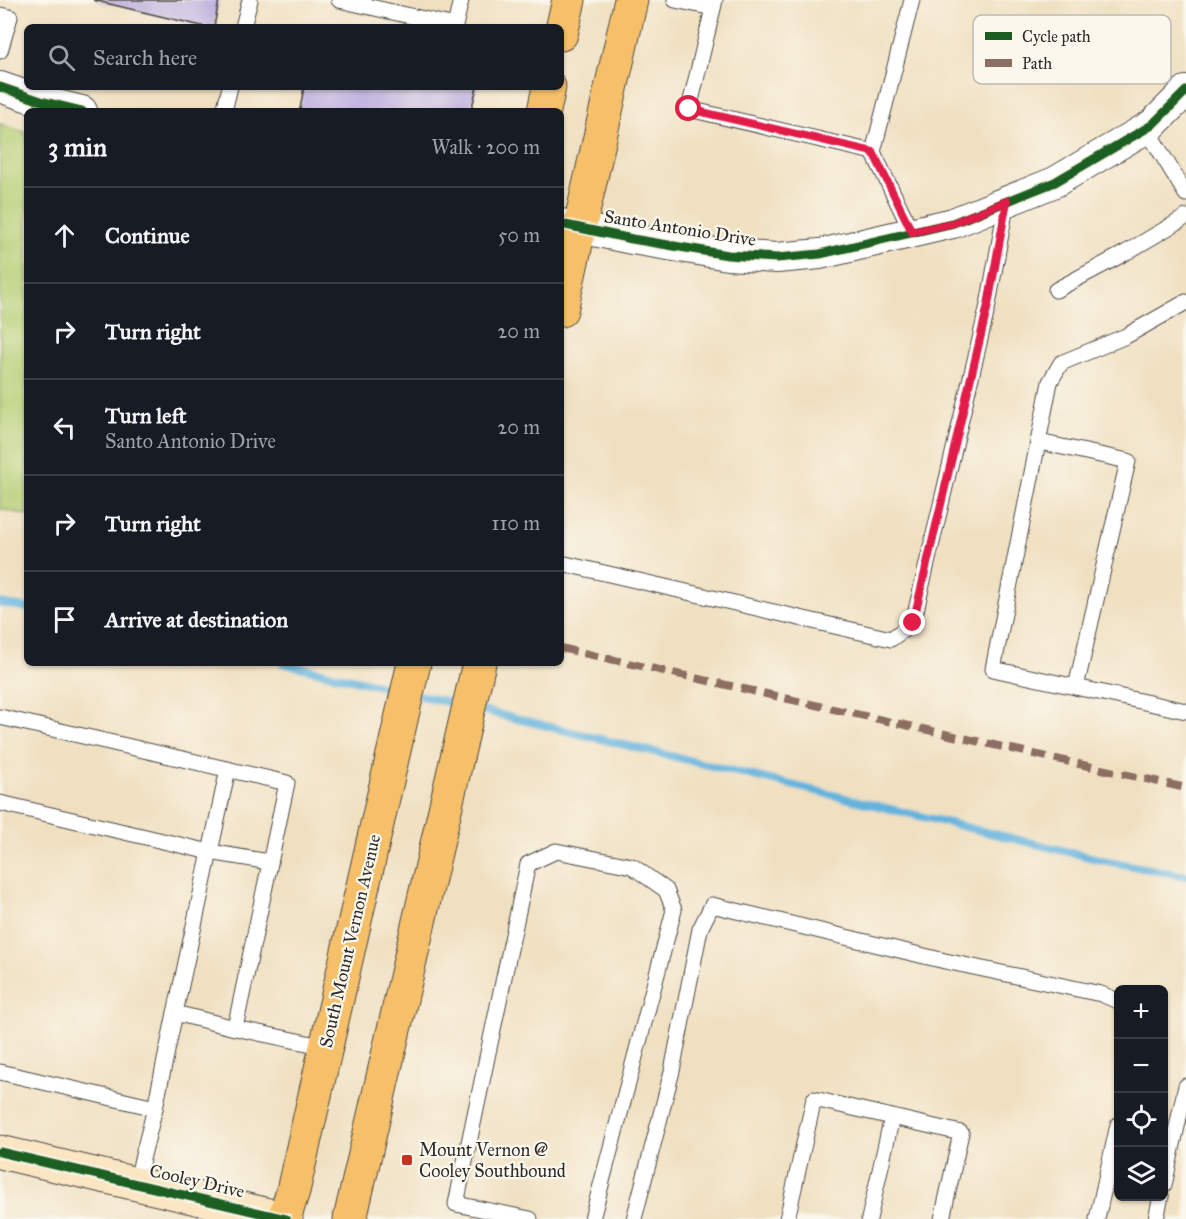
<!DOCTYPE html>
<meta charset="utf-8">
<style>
body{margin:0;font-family:"IM FELL Great Primer",serif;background:#20242c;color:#f1f3f6}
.controls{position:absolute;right:18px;bottom:18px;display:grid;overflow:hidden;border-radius:9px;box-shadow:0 2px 4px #0004}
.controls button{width:54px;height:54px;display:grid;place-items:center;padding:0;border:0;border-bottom:2px solid #363941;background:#171b24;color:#f1f3f6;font:30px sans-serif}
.stop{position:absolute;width:18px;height:18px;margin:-14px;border:4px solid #e11d48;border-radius:50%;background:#fff}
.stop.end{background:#e11d48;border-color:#fff;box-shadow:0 2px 6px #0008}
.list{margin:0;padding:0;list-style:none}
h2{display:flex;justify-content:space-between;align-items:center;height:78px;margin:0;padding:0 24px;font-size:26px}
h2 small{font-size:20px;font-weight:400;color:#9ea1a6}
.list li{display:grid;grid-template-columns:39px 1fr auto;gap:18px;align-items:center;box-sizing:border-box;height:96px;padding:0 24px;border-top:2px solid #363941}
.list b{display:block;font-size:22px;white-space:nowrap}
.list p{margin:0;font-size:20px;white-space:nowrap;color:#9ea1a6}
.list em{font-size:20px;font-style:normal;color:#9ea1a6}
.icon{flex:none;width:33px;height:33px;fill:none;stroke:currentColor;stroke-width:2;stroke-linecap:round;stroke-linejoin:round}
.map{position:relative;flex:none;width:1186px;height:1219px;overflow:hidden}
.search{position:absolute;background:#171b24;box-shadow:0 2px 4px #0004;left:24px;top:24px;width:540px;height:66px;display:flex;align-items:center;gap:15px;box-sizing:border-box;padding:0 21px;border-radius:9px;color:#9ea1a6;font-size:22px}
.panel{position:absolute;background:#171b24;box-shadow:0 2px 4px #0004;left:24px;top:108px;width:540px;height:558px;border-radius:9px}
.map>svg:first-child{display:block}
</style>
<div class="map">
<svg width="1186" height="1219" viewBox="0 0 1186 1219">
<rect width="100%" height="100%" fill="#fbf7ec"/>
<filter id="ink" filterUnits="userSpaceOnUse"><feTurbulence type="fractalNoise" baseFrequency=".0167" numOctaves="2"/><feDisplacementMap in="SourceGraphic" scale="12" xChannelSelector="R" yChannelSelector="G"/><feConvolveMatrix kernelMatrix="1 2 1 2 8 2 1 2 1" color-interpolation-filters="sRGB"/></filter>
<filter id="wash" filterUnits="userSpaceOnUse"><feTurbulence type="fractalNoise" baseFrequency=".008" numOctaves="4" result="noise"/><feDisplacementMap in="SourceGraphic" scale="24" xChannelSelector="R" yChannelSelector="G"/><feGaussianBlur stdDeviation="1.35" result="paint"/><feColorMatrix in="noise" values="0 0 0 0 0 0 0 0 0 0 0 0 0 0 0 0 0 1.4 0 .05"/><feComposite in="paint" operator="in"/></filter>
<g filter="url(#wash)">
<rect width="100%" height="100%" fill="#f0e0c1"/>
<polygon fill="#b4cd72" stroke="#707c4e" stroke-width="1.5" points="0,124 27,133 27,515 0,509"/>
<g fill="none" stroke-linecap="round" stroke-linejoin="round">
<g stroke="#63b3dd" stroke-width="8">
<polyline points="0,603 27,608"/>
<polyline points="283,663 402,691"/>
<polyline points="414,694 463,706"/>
<polyline points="476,709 1102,860 1186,876"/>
</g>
</g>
<g id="blocks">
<g fill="#b4a6dc">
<polygon points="93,0 219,0 214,27 206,27"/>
<polygon points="304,87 477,87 471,111 308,111 300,109"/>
</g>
</g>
</g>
<g filter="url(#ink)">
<use href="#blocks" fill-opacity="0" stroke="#494642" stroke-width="1.5"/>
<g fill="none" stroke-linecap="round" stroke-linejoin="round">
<g stroke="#494642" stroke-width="17">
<g id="lane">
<polyline points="339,0 455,26 461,0"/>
<polyline points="675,0 713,8"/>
<polyline points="715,0 689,109 873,152 912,0"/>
<polyline points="0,15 10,17 0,51"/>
<polyline points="243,27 250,0"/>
<polyline points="224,111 230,87"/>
<polyline points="1146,128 1186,194"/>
<polyline points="873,152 912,232"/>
<polyline points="1056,290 1125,253 1186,217"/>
<polyline points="1186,302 1126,336 1061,363 1050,382 993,669 1186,711"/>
<polyline points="1039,442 1128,461 1076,687"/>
<polyline points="561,563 891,639 913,623 988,305 1007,201"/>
<polyline points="0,717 287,783 235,1028 326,1047"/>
<polyline points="228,769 210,852 269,862"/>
<polyline points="0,803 210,852 175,1013"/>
<polyline points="0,1072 155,1108 136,1183"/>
<polyline points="155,1108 175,1013 235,1028"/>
<polyline points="892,1117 961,1133 942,1219"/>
<polyline points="1164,1185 1186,1086"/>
<polyline points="530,1219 456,1204 528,864 556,851 632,866 666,890 674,910 592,1219"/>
<polyline points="634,1219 672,1071 700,929 712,905 945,961 1101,994 1118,1001"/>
<polyline points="787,1219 814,1099 892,1117 869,1219"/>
<polyline points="1097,1219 1118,1125"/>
<polyline points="1156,1219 1161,1196"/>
</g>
</g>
<g stroke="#494642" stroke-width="32">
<g id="street">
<polyline points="0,87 41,101 82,111"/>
<polyline points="561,224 632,239 728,255 777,258 820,254 953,223 1055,182 1152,125 1186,91"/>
</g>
</g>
<g stroke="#494642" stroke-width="35">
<polyline id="secondary" points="0,1152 286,1219"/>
</g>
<g stroke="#494642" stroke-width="35">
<g id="primary">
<polyline points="561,34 569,0"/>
<polyline points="544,111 549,87"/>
<polyline points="561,310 631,0"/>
<polyline points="284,1219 293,1191 414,663"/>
<polyline points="350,1219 479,663"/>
</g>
</g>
<use href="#lane" stroke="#fff" stroke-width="15"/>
<use href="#street" stroke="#fff" stroke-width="30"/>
<use href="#secondary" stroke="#fbe6c4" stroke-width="33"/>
<use href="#primary" stroke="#f6c06b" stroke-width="33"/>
<polyline stroke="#8d6e63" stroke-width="8" stroke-dasharray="15 8" stroke-linecap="butt" points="561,648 1186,788"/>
<g stroke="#fbf7ec" stroke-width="13">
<g id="cycleway">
<polyline points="0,87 41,101 82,111"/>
<polyline points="561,224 632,239 728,255 777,258 820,254 953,223 1055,182 1152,125 1186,91"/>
<polyline points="0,1152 286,1219"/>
</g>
</g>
<use href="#cycleway" stroke="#1b5e20" stroke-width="9"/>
</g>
</g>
<g fill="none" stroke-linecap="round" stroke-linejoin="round" filter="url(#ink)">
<polyline stroke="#e11d48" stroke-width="8" points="689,109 873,152 912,232 953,223 1007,201 988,305 913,623"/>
</g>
<rect fill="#c8321e" stroke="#fbf7ec" stroke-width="2" x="401" y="1154" width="12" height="12" rx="3"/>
<g text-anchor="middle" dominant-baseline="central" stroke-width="4.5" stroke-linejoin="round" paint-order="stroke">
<g font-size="18" fill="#2b2b2b" stroke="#fbf7ec">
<text transform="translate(680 228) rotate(9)">Santo Antonio Drive</text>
<text transform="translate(350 941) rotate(-77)">South Mount Vernon Avenue</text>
<text transform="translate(197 1181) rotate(13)">Cooley Drive</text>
</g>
<g font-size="18" fill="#2b2b2b" stroke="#fbf7ec" text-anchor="start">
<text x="419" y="1150">Mount Vernon @<tspan x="419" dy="21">Cooley Southbound</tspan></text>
</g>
</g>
<rect x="973" y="15" width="198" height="69" rx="9" fill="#fbf7ec" stroke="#bdbab2" stroke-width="1.5"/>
<rect x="985" y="32" width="27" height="8" fill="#1b5e20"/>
<rect x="985" y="59" width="27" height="8" fill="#8d6e63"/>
<g font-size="16" fill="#2b2b2b">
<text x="1022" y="42">Cycle path</text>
<text x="1022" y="69">Path</text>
</g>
</svg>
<div class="controls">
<button>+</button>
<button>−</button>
<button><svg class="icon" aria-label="locate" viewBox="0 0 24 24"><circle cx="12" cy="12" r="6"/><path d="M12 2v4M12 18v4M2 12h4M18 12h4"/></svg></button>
<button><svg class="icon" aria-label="layers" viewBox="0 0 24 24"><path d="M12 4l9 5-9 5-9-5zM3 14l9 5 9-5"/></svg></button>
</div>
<div class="stop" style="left:689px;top:109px"></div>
<div class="stop end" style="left:913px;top:623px"></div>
<div class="search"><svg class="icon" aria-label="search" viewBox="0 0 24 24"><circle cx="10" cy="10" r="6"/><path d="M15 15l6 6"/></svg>Search here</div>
<section class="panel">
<h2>3 min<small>Walk · 200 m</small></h2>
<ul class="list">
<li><svg class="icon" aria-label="ahead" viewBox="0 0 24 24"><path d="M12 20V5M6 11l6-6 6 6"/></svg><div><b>Continue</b></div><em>50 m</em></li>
<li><svg class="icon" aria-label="right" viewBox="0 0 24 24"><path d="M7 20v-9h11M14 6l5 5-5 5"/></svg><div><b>Turn right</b></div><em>20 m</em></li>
<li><svg class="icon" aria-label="left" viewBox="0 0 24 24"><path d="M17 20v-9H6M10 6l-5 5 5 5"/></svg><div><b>Turn left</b><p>Santo Antonio Drive</p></div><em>20 m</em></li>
<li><svg class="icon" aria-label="right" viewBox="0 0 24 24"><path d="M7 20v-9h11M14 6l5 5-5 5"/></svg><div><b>Turn right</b></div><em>110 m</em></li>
<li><svg class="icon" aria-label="arrive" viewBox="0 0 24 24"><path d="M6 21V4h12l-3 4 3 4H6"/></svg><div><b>Arrive at destination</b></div></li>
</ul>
</section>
</div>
